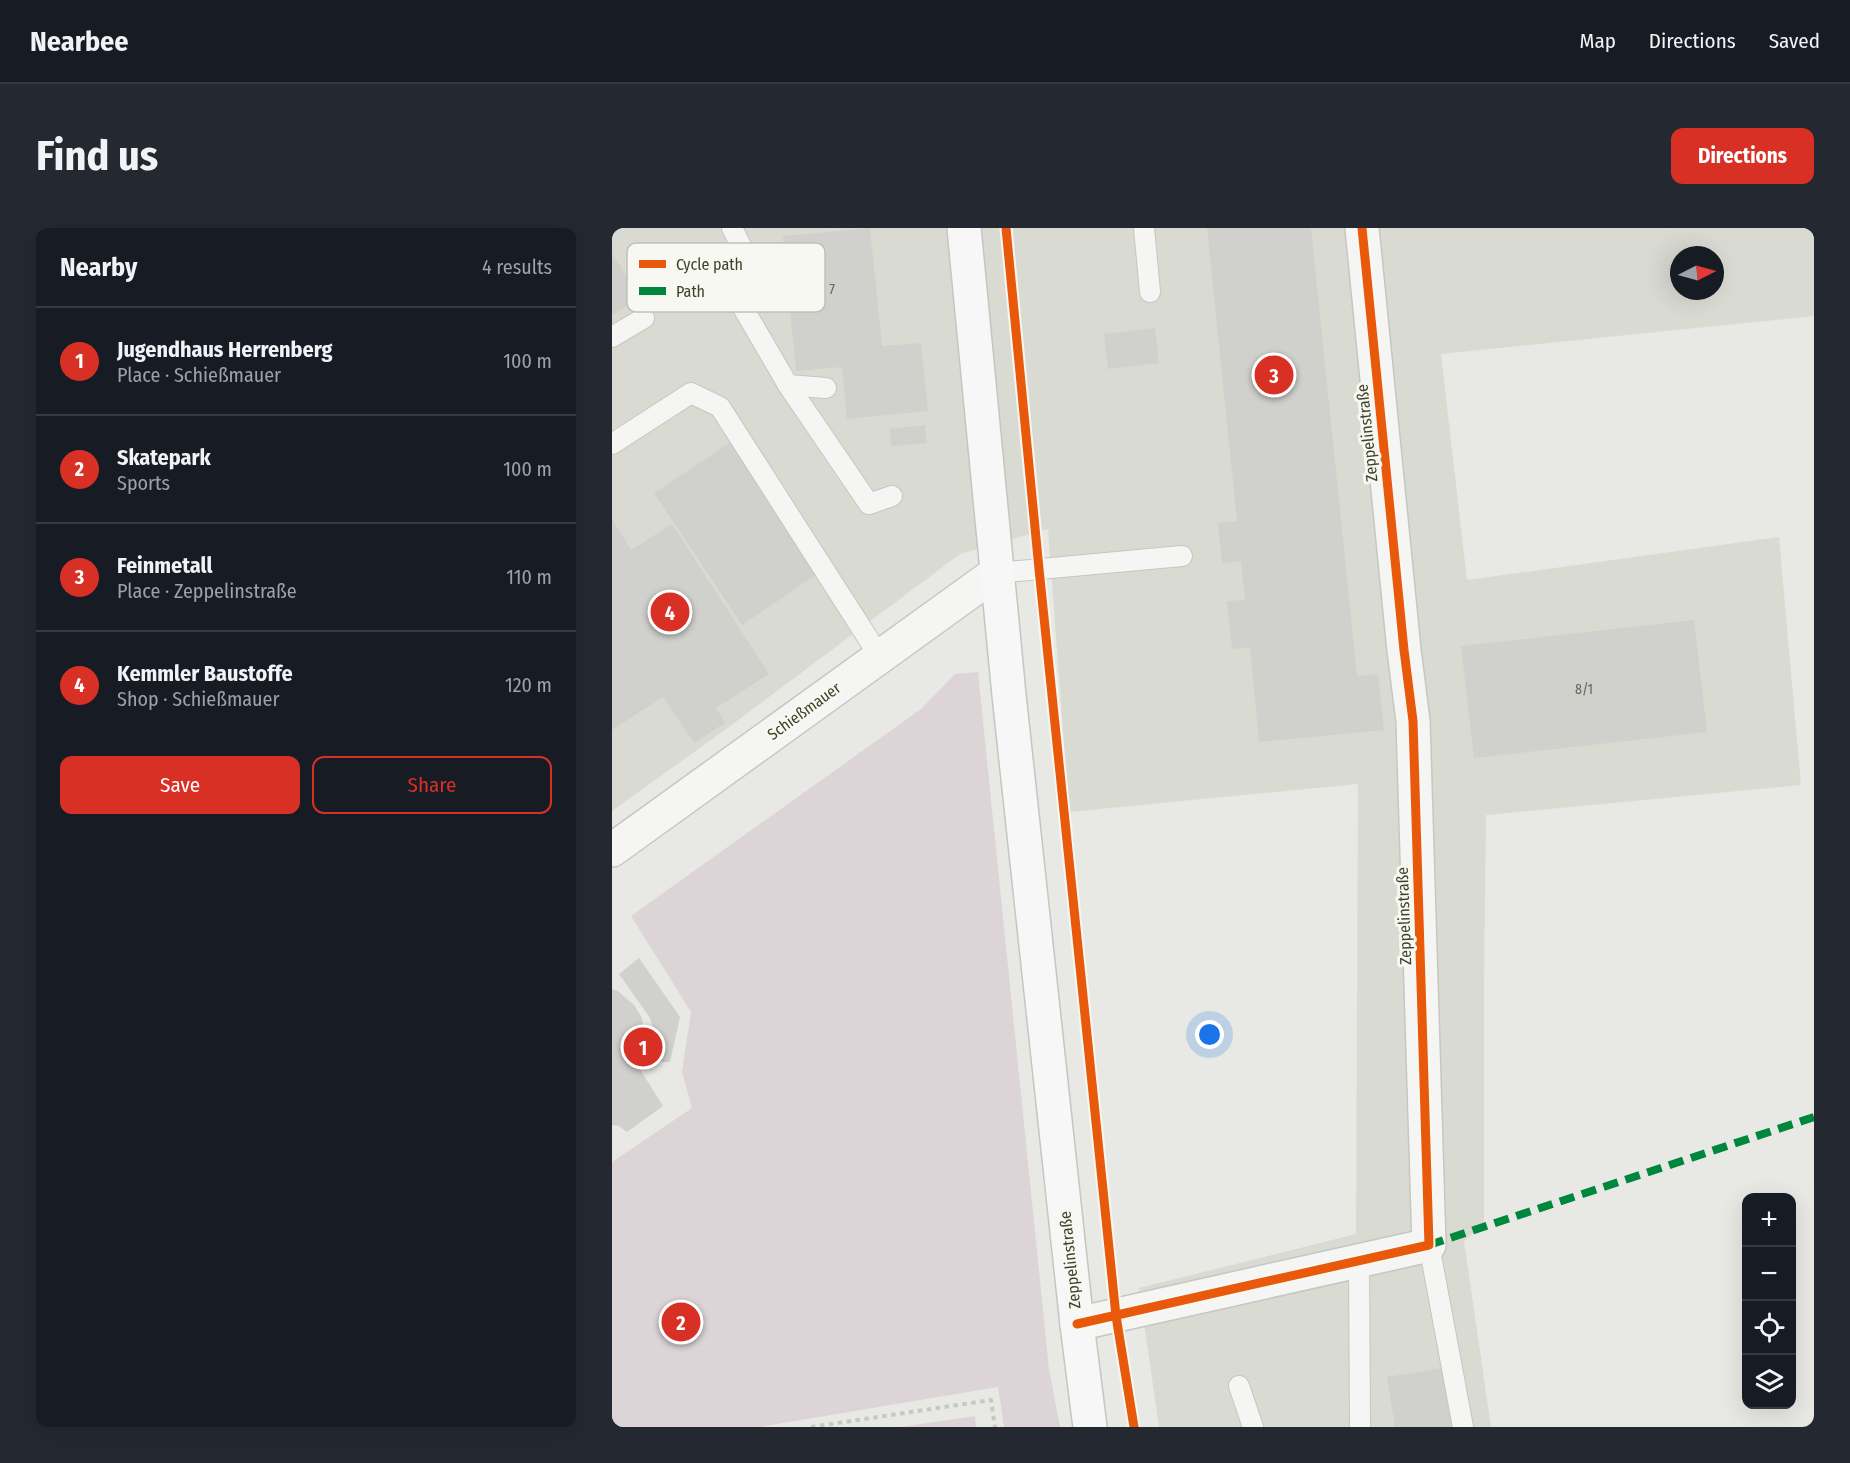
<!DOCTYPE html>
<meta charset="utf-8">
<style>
body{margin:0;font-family:"Fira Sans Condensed",sans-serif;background:#242831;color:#f1f3f6}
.controls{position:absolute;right:18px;bottom:18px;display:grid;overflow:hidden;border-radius:12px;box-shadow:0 6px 24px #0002}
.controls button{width:54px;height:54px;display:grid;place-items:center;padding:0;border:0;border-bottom:2px solid #363941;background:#171b24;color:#f1f3f6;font:30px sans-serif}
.compass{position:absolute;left:1058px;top:18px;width:54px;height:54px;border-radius:50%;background:#171b24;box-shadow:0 6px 24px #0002;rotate:84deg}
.you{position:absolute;left:598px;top:807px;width:21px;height:21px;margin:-15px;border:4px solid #fff;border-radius:50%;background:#1a73e8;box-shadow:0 0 0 9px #1a73e833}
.badge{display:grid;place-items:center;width:39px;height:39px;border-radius:50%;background:#d93025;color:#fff;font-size:20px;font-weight:700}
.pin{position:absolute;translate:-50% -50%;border:3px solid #fff;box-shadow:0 2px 6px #0006}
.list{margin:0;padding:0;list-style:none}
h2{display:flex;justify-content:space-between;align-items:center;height:78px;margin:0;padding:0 24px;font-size:26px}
h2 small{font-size:20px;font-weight:400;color:#9ea1a6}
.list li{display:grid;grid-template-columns:39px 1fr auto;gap:18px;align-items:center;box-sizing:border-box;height:108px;padding:0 24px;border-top:2px solid #363941}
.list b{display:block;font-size:22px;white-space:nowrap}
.list p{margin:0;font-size:20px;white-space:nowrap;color:#9ea1a6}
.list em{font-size:20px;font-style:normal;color:#9ea1a6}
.actions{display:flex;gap:12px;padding:18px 24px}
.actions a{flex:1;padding:14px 0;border:2px solid #d93025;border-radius:12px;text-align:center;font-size:21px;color:#d93025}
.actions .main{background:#d93025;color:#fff}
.icon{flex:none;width:33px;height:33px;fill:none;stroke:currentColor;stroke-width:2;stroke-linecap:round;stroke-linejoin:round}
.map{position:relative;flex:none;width:1202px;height:1199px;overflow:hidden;border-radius:12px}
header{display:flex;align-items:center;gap:36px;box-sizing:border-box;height:84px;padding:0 30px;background:#171b24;border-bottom:2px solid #363941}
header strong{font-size:28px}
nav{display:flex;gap:33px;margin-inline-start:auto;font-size:21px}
.intro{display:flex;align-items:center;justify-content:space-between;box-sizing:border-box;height:144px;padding:0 36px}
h1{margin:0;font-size:42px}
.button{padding:15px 27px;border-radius:12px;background:#d93025;color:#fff;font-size:21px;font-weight:700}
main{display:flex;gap:36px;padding:0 36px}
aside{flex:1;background:#171b24;border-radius:12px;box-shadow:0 6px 24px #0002}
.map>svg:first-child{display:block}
</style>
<header>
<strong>Nearbee</strong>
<nav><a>Map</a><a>Directions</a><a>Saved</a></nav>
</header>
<div class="intro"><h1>Find us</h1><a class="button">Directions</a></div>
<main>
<aside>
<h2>Nearby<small>4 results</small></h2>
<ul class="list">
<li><span class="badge">1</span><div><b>Jugendhaus Herrenberg</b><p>Place · Schießmauer</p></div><em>100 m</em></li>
<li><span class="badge">2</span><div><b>Skatepark</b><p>Sports</p></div><em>100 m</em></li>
<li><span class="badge">3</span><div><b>Feinmetall</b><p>Place · Zeppelinstraße</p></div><em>110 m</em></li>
<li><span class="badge">4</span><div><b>Kemmler Baustoffe</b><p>Shop · Schießmauer</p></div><em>120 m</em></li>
</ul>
<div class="actions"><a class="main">Save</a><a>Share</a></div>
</aside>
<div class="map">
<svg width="1202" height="1199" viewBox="0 0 1202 1199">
<rect width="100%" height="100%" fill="#e8e8e4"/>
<path fill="#d9dbd2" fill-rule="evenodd" d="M0,0H1202V88L829,126L855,352L1167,309L1189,557L874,587L872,753V995L852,1013L879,1199H547L527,1060L744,1006L746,556L457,584L436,301L348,326L121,496L0,583ZM1067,27H1103V63H1067Z"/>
<g fill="#ddd4d8">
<polygon points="366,444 437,1141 448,1199 392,1199 386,1159 147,1199 0,1199 0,934 80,880 70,844 79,784 19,688 309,481 343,446"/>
<polygon points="363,1188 364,1199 289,1199"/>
</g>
<g fill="#d0d0cc">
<polygon points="258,0 270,118 309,115 316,183 235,191 230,139 184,143 171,8"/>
<polygon points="595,0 699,0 745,448 766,446 772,502 647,514 638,419 620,421 615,373 633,372 629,333 610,335 606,295 625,293"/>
<polygon points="0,25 28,70 0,87"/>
<polygon points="543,100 547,135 496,141 492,106"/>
<polygon points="313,197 315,215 279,218 278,201"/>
<polygon points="118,215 205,346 130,397 42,265"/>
<polygon points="0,291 19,322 60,296 157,446 104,480 113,495 82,515 51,469 0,502"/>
<polygon points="1082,392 1095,504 862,530 849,418"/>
<polygon points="27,730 68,789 58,834 26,834 26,838 51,878 15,904 7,898 0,897 0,761 6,763 22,777 30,790 32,805 42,804 38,790 7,746"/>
<polygon points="831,1140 840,1199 783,1199 775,1149"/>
</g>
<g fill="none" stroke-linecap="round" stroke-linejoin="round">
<g stroke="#c6c6c2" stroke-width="22">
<g id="lane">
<polyline points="120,0 142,44 123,66 176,157 257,276 280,268"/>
<polyline points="532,0 538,64"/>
<polyline points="0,109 32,90"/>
<polyline points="176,157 214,160"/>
<polyline points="0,216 79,165 108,179 268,429"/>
<polyline points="384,345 570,328"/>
<polyline points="817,1017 851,1199"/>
<polyline points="747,1032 748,1199"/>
<polyline points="627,1158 641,1199"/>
</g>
</g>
<g stroke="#c6c6c2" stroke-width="36">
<g id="street">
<polyline points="0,622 384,345"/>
<polyline points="465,1096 817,1017 801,493 792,422 750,0"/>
</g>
</g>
<g stroke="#c5c6c0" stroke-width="36">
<polyline id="primary" points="352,0 397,467 465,1096 478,1199"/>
</g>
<polyline stroke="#c6c8c2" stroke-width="4" stroke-dasharray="4.5 4.5" stroke-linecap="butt" points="199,1199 379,1172 383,1199"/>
<use href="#lane" stroke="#f5f6f3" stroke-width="20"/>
<use href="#street" stroke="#f5f6f3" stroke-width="33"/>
<use href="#primary" stroke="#f7f7f7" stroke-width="33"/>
<polyline stroke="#00873e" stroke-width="8" stroke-dasharray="15 8" stroke-linecap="butt" points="817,1017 1202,889"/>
<g stroke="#f7f8f2" stroke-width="13">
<g id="cycleway">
<polyline points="394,0 427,341 504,1088 522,1199"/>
<polyline points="465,1096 817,1017 801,493 792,422 750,0"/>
</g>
</g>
<use href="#cycleway" stroke="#e8590c" stroke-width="9"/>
</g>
<g text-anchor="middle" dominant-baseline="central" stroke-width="6" stroke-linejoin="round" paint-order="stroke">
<g font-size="14" fill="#626653">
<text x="220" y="61">7</text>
<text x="972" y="461">8/1</text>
</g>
<g font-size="16" fill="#3d422a" stroke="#f7f8f2">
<text transform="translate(755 205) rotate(-96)">Zeppelinstraße</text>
<text transform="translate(192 483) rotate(-36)">Schießmauer</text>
<text transform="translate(792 688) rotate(-92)">Zeppelinstraße</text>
<text transform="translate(458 1032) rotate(-96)">Zeppelinstraße</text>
</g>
</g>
<rect x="15" y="15" width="198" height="69" rx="9" fill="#f7f8f2" stroke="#bfc1b6" stroke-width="1.5"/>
<rect x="27" y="32" width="27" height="8" fill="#e8590c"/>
<rect x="27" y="59" width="27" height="8" fill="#00873e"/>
<g font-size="16" fill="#3d422a">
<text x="64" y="42">Cycle path</text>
<text x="64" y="69">Path</text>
</g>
</svg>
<div class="controls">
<button>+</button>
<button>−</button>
<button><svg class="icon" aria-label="locate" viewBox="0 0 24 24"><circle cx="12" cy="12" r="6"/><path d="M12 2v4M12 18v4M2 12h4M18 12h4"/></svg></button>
<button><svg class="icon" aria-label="layers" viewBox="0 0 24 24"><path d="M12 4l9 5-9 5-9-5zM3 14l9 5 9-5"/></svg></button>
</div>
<svg class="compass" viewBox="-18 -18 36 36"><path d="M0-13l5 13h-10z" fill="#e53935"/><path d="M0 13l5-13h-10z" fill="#9ea1a6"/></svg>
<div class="you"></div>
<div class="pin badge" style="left:31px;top:819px">1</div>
<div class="pin badge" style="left:69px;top:1094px">2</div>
<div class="pin badge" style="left:662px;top:147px">3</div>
<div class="pin badge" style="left:58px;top:384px">4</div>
</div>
</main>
